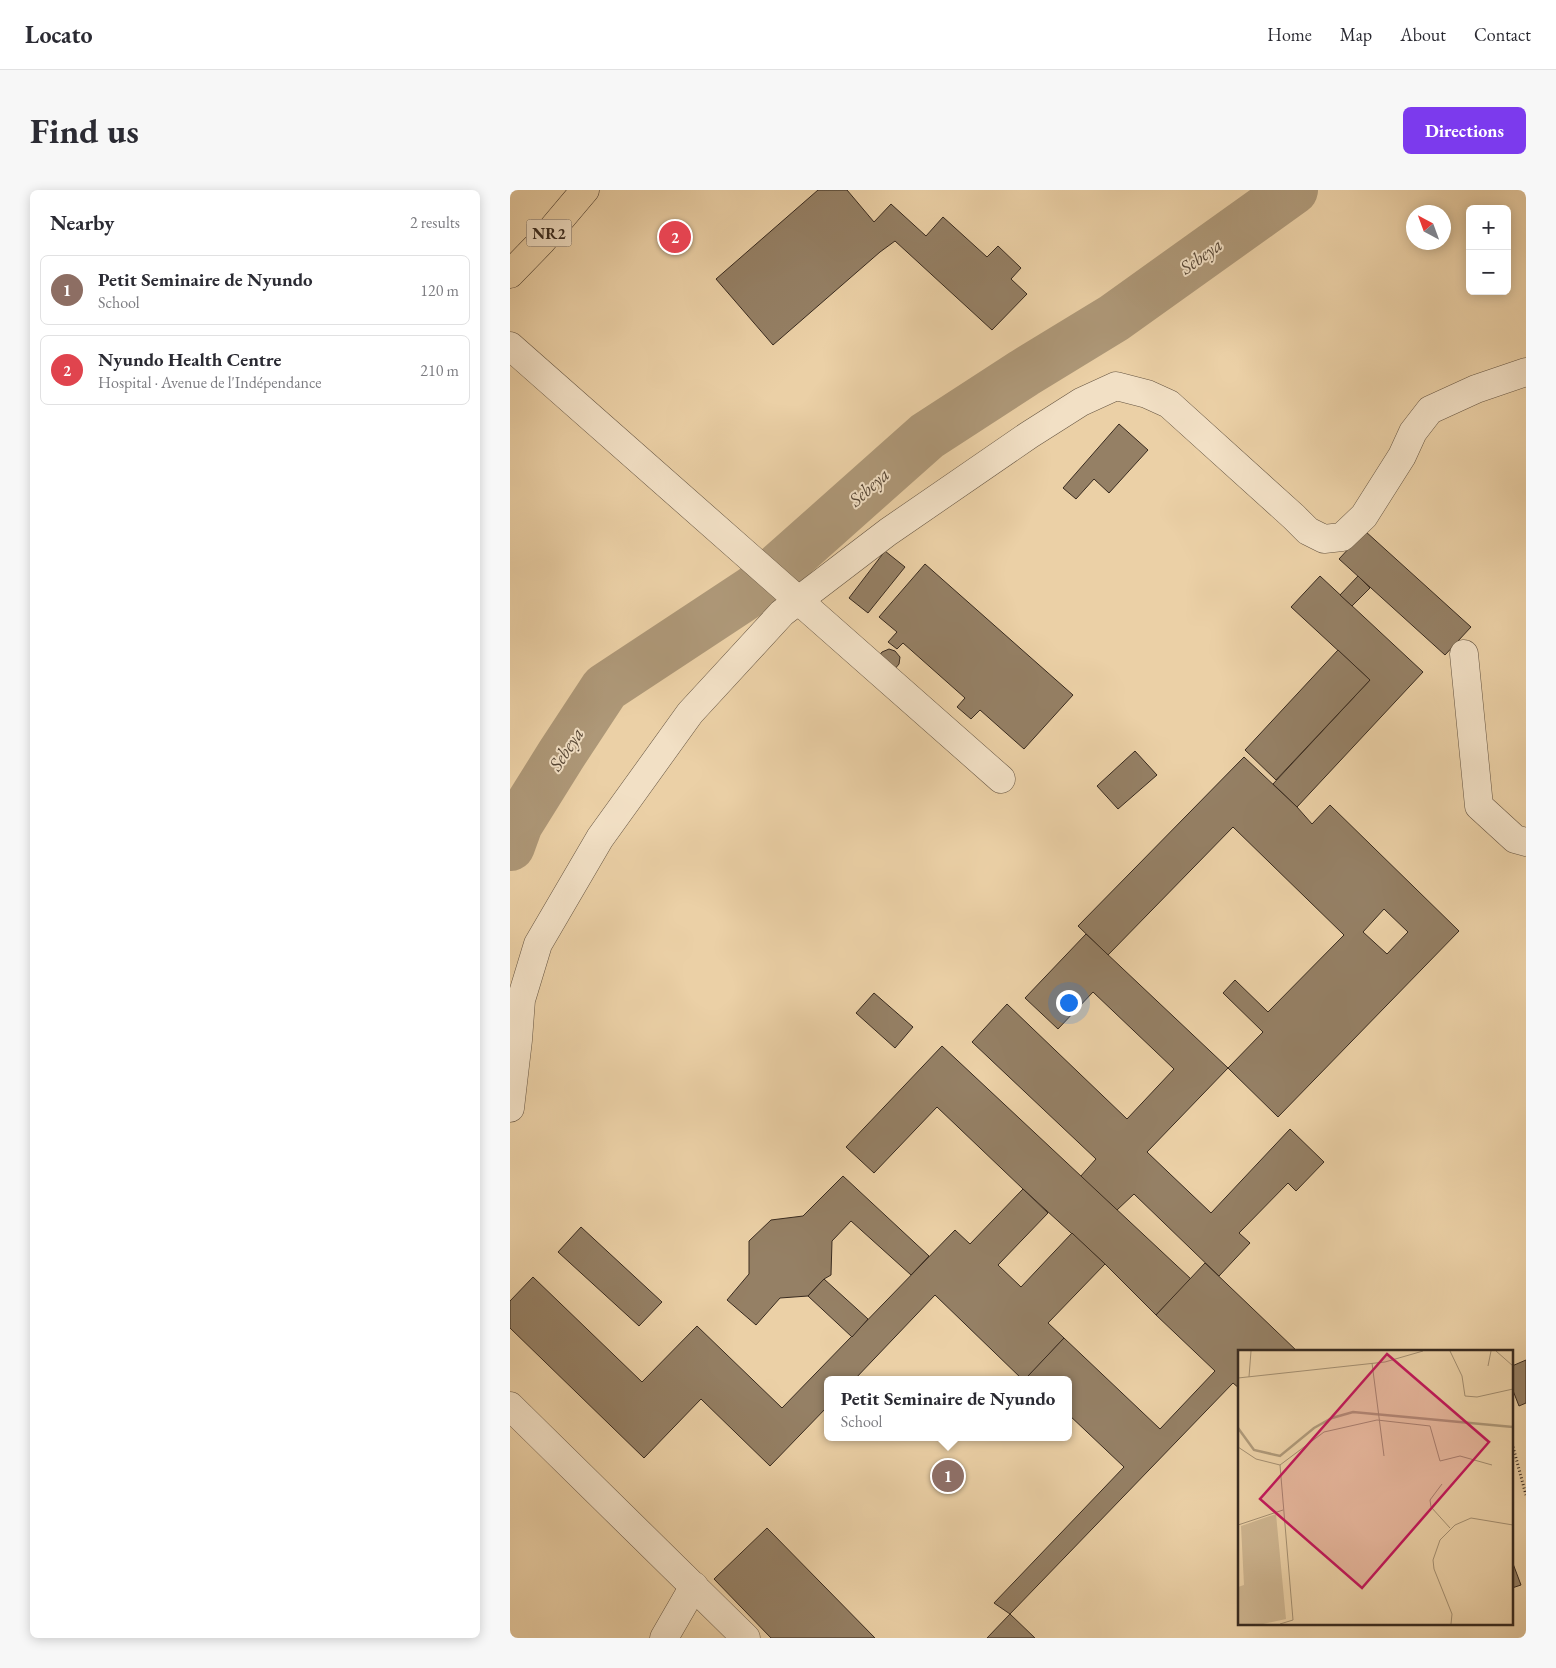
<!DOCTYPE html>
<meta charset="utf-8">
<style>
body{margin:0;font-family:"EB Garamond",serif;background:#f7f7f7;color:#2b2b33}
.controls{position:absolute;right:15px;top:15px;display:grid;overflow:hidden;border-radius:8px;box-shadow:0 2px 12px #0003}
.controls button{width:45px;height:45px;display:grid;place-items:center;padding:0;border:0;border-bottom:1px solid #e1e1e2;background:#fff;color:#2b2b33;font:25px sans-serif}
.compass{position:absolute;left:896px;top:15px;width:45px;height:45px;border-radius:50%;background:#fff;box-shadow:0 2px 12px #0003;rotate:319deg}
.you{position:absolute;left:558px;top:812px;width:18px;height:18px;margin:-12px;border:4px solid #fff;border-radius:50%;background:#1a73e8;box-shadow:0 0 0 8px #1a73e833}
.badge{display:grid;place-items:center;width:32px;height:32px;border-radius:50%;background:#7c3aed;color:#fff;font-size:16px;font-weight:700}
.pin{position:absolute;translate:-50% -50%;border:2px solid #fff;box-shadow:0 1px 5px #0006}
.popup{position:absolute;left:314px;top:1186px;width:248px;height:65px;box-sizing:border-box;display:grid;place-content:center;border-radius:8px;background:#fff;filter:drop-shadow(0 1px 4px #0005);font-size:16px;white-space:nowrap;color:#7c7c81}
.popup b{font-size:19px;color:#2b2b33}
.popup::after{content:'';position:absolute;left:50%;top:100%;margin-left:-10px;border:10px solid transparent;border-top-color:#fff}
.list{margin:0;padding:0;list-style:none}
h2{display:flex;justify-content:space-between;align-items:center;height:65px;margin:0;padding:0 20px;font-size:21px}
h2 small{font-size:16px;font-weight:400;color:#7c7c81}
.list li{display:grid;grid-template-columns:32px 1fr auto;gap:15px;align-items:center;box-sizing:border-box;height:70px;margin:0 10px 10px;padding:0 10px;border:1px solid #e1e1e2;border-radius:8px}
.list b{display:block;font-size:19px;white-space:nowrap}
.list p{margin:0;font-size:16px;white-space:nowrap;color:#7c7c81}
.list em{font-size:16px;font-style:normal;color:#7c7c81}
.map{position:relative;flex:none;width:1016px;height:1448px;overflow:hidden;border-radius:8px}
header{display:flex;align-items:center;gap:30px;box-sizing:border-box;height:70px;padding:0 25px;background:#fff;border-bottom:1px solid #e1e1e2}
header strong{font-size:24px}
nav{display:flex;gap:28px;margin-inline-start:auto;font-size:18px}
.intro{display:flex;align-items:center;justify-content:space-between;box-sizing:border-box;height:120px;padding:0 30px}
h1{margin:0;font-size:35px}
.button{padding:12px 22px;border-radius:8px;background:#7c3aed;color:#fff;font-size:18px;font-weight:700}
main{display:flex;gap:30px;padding:0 30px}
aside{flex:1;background:#fff;border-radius:8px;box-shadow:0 2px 12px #0003}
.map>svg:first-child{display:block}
</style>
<header>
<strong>Locato</strong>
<nav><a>Home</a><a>Map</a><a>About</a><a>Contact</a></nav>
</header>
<div class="intro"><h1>Find us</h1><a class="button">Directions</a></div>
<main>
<aside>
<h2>Nearby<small>2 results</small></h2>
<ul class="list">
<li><span class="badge" style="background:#8d6e63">1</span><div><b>Petit Seminaire de Nyundo</b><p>School</p></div><em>120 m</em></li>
<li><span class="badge" style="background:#e0444e">2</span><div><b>Nyundo Health Centre</b><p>Hospital · Avenue de l'Indépendance</p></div><em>210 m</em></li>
</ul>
</aside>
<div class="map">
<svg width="1016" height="1448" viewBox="0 0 1016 1448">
<rect width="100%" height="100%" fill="#ebd0a6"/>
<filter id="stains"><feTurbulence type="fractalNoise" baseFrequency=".004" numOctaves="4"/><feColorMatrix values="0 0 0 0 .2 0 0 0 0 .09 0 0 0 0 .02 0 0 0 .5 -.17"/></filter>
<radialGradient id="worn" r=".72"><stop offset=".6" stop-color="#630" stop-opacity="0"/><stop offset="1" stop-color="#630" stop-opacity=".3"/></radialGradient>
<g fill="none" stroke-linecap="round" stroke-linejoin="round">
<polyline stroke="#ae9878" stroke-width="50" points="0,656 8,634 51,565 95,498 245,399 417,246 514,183 604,128 783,0"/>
</g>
<g fill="#958065" stroke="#382a1f" fill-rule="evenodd">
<polygon points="308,0 337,0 364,32 381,14 416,46 433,27 477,67 488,56 511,78 501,89 517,104 482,140 385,51 370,62 263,155 206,89"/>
<polygon points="609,234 638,260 599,303 584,289 566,309 553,298"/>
<polygon points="855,341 961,437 935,465 829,369"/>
<polygon points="375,361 395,377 358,423 339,408"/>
<polygon points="415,374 563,505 514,559 470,520 461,529 447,517 455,508 393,453 387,459 378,452 387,442 369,427"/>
<polygon points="810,386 913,482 787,617 763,594 860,490 781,417"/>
<polygon points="848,386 860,398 842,416 830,405"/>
<polygon points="379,459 385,461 390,467 389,474 384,480 368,467 372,462"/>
<polygon points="828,460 860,490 766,590 735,560"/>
<polygon points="625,561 647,585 608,619 587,596"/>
<path d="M734,567L787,617L802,634L820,615L949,741L768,927L718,878L753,842L713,803L725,790L758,822L834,745L723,637L598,765L568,736ZM874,719L898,742L877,764L853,742Z"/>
<polygon points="576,744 718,878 637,962 701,1023 780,939 814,972 786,1001 778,993 729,1043 740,1053 709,1086 624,1004 607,1020 570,987 586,969 462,852 497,814 617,929 664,879 583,802 548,839 515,808"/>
<polygon points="364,803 403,837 385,858 346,823"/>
<polygon points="432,856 681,1089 646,1125 595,1074 513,999 427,917 364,983 336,957"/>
<polygon points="333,986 419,1066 401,1085 341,1031 322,1051 321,1085 314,1089 298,1106 270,1108 246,1135 217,1110 239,1084 239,1051 261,1030 293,1026"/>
<polygon points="513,999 538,1023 488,1075 511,1097 562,1043 595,1074 538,1133 554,1148 515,1190 513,1190 425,1105 344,1190 318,1190 318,1216 260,1276 191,1209 134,1268 0,1138 0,1111 23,1087 132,1192 187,1136 272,1218 445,1040 460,1054"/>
<polygon points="71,1037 152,1112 129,1136 48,1062"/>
<polygon points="695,1073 788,1162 730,1162 730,1199 723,1193 500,1424 484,1413 614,1277 558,1224 558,1190 522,1190 518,1186 554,1148 650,1239 705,1181 646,1125"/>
<polygon points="314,1089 358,1129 342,1147 298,1106"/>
<polygon points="1016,1170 1016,1213 1009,1216 1002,1198 1002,1176"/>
<polygon points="257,1338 365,1448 261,1448 204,1389"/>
<polygon points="1002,1371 1011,1395 1002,1398"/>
<polygon points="500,1424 525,1448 477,1448"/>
</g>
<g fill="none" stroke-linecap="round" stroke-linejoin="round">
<g stroke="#655441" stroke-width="29">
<g id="minor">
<polyline points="0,156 491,589"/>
<polyline points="954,464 969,616 1005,649 1016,652"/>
<polyline points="0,918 8,850 11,810 28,754 90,648 180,523 272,423 378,342 519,245 571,212 606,196 637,204 659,214 784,327 798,341 814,349 832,347 854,326 892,266 903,242 920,220 966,199 1016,182"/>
<polyline points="0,1216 236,1448"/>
<polyline points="154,1448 184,1396"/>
</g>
</g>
<g stroke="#382a1f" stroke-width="29">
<polyline id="highway" points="0,84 32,51 75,0"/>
</g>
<polyline stroke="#382a1f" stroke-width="3" stroke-dasharray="1 2.5" stroke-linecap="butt" points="1003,1257 1016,1305"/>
<use href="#minor" stroke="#f2e0c5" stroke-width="28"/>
<use href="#highway" stroke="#ebd0a6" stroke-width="28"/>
</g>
<g text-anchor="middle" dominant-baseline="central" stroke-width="4" stroke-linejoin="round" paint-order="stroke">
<rect fill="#f2e0c5" stroke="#706151" stroke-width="1" x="16.5" y="29.5" width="45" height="27" rx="4"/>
<g font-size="16" font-weight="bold" fill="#382a1f">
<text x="39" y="43">NR2</text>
</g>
<g font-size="19" font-style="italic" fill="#564635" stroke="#f2e0c5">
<text transform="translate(691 66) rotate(-36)">Sebeya</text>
<text transform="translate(359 297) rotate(-42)">Sebeya</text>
<text transform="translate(56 559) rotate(-57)">Sebeya</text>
</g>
</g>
<g transform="translate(728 1160)">
<rect width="275" height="275" fill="#ebd0a6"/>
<path d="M38,164L48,269L25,274H0V237L6,235L3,176Z" fill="#cdb48f"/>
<path fill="none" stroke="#ae9878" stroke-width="2.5" d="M0,78L16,100L42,106L76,78L94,68L115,62L275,77"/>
<path fill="none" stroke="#a38e70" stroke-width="1" d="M212,1L224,26L227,46L239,47L275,39M258,1L275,16M134,13L146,106M250,16L253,1M11,27L13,1M0,28L147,12L185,1M0,97L18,109L42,115L55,270L42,274M42,115L86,82L139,70L192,76L202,111L222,106L254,115M204,134L192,150L193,157L212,178M0,175L45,160M213,274L214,264L196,219L195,210L202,190L217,175L233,168L275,175"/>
<path fill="#c2185b" fill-opacity="0.15" stroke="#c2185b" stroke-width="2.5" d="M149,4L251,92L124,238L22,149Z"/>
<rect width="275" height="275" fill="none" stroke="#382a1f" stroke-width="2.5"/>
</g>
<rect width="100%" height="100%" filter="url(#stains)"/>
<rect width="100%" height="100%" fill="url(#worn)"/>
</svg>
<div class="controls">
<button>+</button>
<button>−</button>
</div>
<svg class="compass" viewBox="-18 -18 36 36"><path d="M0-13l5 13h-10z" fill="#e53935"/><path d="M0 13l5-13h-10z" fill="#7c7c81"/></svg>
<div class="you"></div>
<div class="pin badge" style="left:438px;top:1286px;background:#8d6e63">1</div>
<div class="popup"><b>Petit Seminaire de Nyundo</b>School</div>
<div class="pin badge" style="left:165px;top:47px;background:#e0444e">2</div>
</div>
</main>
